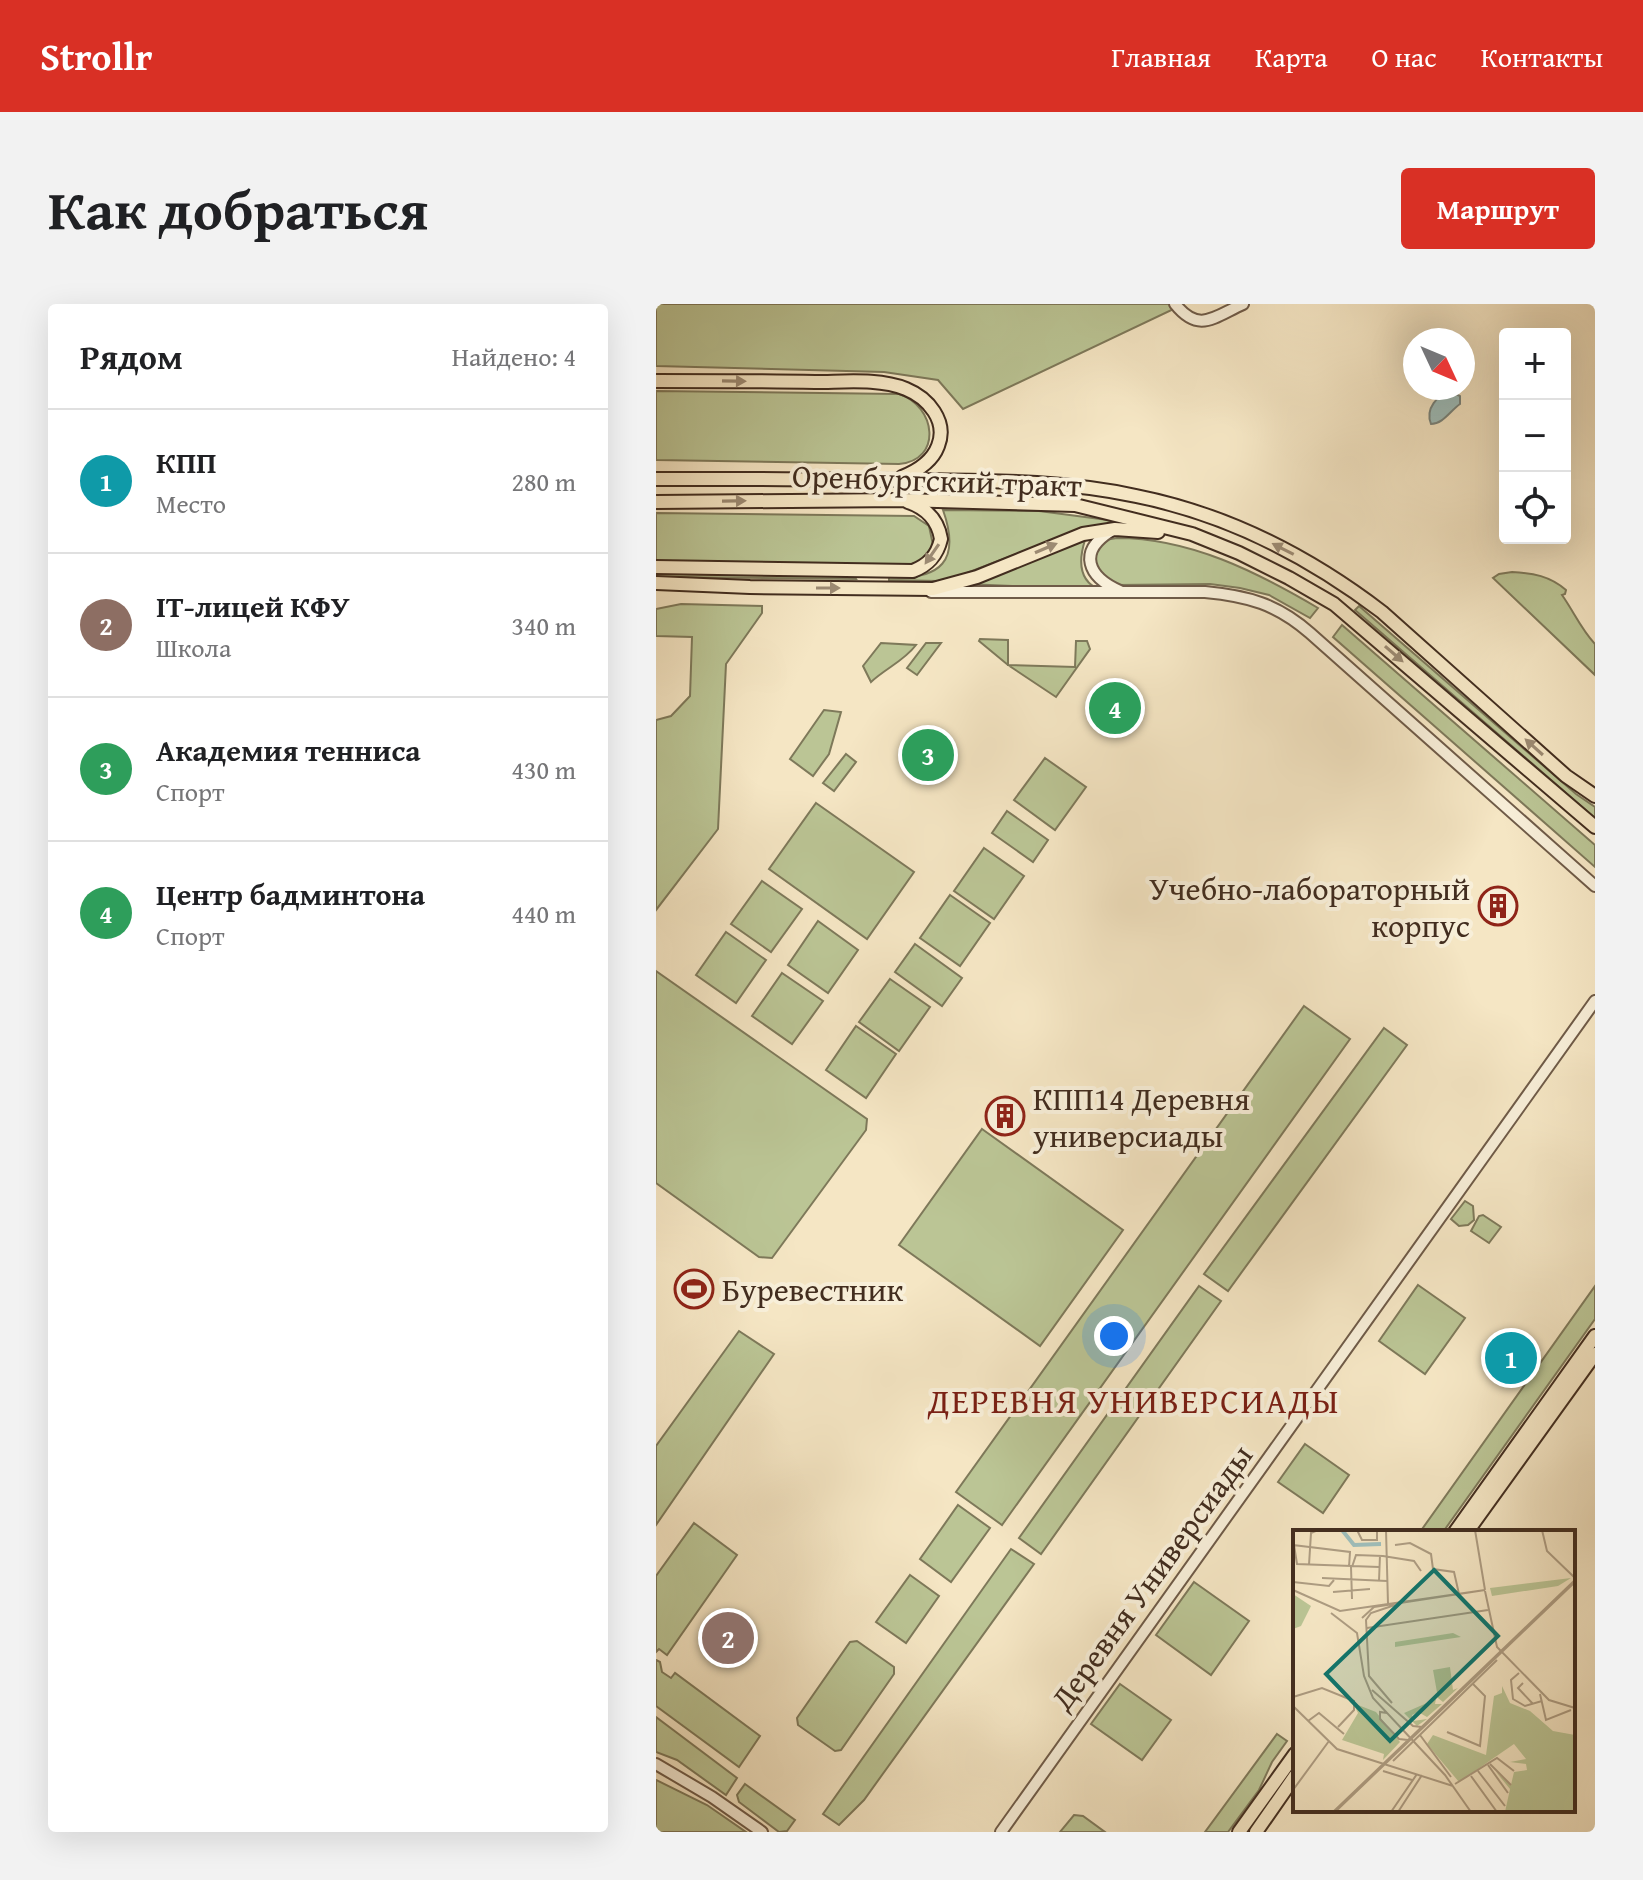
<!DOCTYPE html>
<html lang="ru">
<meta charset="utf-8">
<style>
body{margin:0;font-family:"Gentium Book Plus",serif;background:#f2f2f2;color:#202124}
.controls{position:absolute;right:24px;top:24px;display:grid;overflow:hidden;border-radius:8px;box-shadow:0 8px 32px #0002}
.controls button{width:72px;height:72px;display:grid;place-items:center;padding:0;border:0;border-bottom:2px solid #e0e0e0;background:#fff;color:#202124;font:40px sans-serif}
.compass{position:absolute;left:747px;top:24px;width:72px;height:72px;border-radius:50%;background:#fff;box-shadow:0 8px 32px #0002;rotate:134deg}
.you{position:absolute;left:458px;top:1032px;width:28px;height:28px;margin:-20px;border:6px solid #fff;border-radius:50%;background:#1a73e8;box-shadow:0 0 0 12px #1a73e833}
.badge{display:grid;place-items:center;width:52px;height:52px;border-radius:50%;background:#d93025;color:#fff;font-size:26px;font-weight:700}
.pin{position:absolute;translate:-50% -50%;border:4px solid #fff;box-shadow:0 2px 8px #0006}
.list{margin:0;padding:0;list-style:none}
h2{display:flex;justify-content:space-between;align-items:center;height:104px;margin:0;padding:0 32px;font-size:34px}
h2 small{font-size:26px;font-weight:400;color:#757577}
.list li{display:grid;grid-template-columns:52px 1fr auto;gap:24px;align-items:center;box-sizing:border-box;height:144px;padding:0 32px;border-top:2px solid #e0e0e0}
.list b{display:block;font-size:30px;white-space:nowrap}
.list p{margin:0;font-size:26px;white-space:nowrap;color:#757577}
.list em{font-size:26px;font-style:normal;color:#757577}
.icon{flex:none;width:44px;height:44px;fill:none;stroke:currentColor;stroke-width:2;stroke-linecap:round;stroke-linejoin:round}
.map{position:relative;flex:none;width:939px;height:1528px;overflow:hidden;border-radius:8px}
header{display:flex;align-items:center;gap:48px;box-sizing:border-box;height:112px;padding:0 40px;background:#d93025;color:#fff}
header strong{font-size:38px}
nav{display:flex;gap:44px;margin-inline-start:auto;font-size:28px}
.intro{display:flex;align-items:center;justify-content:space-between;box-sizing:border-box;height:192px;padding:0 48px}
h1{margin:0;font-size:56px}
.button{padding:20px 36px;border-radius:8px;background:#d93025;color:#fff;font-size:28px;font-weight:700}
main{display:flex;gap:48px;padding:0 48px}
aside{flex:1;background:#fff;border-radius:8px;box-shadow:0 8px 32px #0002}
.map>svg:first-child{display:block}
</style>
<header>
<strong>Strollr</strong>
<nav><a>Главная</a><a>Карта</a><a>О нас</a><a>Контакты</a></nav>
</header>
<div class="intro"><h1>Как добраться</h1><a class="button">Маршрут</a></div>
<main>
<aside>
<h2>Рядом<small>Найдено: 4</small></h2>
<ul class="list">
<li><span class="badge" style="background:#0f9aa8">1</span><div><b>КПП</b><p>Место</p></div><em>280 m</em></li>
<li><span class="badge" style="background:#8d6e63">2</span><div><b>IT-лицей КФУ</b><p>Школа</p></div><em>340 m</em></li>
<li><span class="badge" style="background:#2e9e5b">3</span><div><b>Академия тенниса</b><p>Спорт</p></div><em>430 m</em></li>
<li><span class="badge" style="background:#2e9e5b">4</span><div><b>Центр бадминтона</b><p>Спорт</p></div><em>440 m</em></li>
</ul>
</aside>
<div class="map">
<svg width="939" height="1528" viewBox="0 0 939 1528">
<rect width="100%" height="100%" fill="#f5e6c4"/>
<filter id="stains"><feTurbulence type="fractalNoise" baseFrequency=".0025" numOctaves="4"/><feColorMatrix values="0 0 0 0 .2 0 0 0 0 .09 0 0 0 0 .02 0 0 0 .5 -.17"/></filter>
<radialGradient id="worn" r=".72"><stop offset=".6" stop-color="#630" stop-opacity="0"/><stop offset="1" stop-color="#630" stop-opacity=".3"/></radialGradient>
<g fill="#bbc595" stroke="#7e795a" stroke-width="2">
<polygon points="0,0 528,0 307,105 282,76 228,68 0,62"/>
<path d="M0,87L243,90C280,102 287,156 243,160L0,156Z"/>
<path d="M287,206L383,207L475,219L425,225L303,272L282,277L233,276V273C285,276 305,257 287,206Z"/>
<polygon points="0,209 258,212 273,222 277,241 266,257 252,261 0,258"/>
<path d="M461,234C534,234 601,268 662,304L654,314L613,291L584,284L554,280L461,281L455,279L439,266V249L449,236Z"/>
<path d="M429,236C423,255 422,277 444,286L311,280Z"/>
<path d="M856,268C877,269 894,272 910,286L909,290L906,291C918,308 925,325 939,340V371L837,274L843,270Z"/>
<polygon points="0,270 198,272 200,275 0,273"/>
<polygon points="25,300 106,302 106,309 70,360 62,525 0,606 0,416 15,412 34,392 36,333 0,332 0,305"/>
<polygon points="703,302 920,490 939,503 939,514 699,306"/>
<polygon points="686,321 939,541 939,563 677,333"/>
<polygon points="324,335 352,336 352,361 419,363 420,337 431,337 434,345 400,393 352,361 323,337"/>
<path d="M225,339L260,341C248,357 230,364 215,378L207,362Z"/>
<polygon points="270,339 285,339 261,371 251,364"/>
<polygon points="168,406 185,408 173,450 157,472 134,455"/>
<polygon points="190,450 200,458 178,487 167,479"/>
<polygon points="389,454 430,483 399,526 358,496"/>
<polygon points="160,499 258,568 211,635 113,565"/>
<polygon points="351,507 392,536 377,558 336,529"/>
<polygon points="328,544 368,572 338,615 298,587"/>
<polygon points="106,577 146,605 115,648 75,620"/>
<polygon points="294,591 334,619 304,662 264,634"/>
<polygon points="162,617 202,646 172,689 132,661"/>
<polygon points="70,628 110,656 80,699 40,671"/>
<polygon points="259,640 306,674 286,702 239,668"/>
<polygon points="0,667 211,815 210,826 116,954 103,953 0,879"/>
<polygon points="126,669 167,697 136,740 96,712"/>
<polygon points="234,675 274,703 243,747 203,718"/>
<polygon points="648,702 694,735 346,1221 300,1188"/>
<polygon points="200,722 240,750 210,794 170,766"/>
<polygon points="728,724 751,741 572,987 548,970"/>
<polygon points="326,825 467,926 384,1042 243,941"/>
<polygon points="809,897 817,902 818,916 812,921 803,922 795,915"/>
<polygon points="827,911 845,923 833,939 815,927 823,912"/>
<polygon points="762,981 809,1014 769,1070 723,1037"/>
<polygon points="543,982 565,997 385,1250 363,1234"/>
<polygon points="939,982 939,1015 787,1228 764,1228"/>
<polygon points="83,1027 118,1050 0,1221 0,1142"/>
<polygon points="649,1140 693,1171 667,1209 622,1178"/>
<polygon points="302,1201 334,1224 295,1278 264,1255"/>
<polygon points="38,1219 81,1251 11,1351 3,1345 0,1348 0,1272"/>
<polygon points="355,1245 378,1260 208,1496 183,1521 167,1510"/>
<polygon points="254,1271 283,1292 250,1339 220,1318"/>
<polygon points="538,1278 593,1317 555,1371 500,1331"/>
<polygon points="201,1337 238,1363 238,1370 185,1446 179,1447 142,1421 141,1414 194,1338"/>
<polygon points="0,1356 4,1358 6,1368 15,1374 19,1369 104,1432 83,1463 0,1402"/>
<polygon points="464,1380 515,1416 486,1456 435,1420"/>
<polygon points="0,1413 81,1474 70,1491 21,1456 0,1448"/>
<polygon points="621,1430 631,1437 616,1458 603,1486 572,1528 549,1528"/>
<polygon points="0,1476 51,1501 90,1528 0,1528"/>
<polygon points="89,1480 139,1516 131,1527 123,1528 83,1498 81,1491"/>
<polygon points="418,1511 427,1512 449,1528 404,1528"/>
</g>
<path fill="#9ebebb" stroke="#79847d" stroke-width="2" d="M796,88L804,92V100C794,107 787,120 775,120C769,105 781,90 796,88Z"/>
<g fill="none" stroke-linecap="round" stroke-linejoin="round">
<g stroke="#6f5b48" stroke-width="14">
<g id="minor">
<path d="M519,0C543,30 558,13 587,0"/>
<path d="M455,227C421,248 432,273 464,287"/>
<path d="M275,288H549C592,292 621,300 654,329L939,582"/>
<polyline points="0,1460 56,1493 106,1528"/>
<polyline points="345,1528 939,697"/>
</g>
</g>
<g stroke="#422d1f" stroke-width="16">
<g id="major">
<path d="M0,77C53,77 106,77 159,78C188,78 223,74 250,85C272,94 292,117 282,142C276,158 261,167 246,173"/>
<path d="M0,175C85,175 171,175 256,176C331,177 407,176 480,192C570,210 654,253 726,308L910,472L939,492"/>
<polyline points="0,198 246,196 419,201 536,230 583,249 633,274 678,300 939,523"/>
<path d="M0,263L257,267C272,261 281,252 285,235C282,216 270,204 252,198"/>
<polyline points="0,279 94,283 277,285 321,273 427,230 459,225 502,228"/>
<polyline points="799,1228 939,1032"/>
<polyline points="811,1228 939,1050"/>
<polyline points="583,1528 639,1450"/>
<polyline points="600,1528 639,1472"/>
</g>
</g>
<use href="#minor" stroke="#f8efd9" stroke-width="10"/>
<use href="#major" stroke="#f5e6c4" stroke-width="12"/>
</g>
<defs><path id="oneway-solid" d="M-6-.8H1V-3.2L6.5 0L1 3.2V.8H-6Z" transform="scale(2)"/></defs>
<g fill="#9c8a72">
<use href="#oneway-solid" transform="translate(78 77) rotate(1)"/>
<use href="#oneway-solid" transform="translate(78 197) rotate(-1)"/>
<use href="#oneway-solid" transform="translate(390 244) rotate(-23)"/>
<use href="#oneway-solid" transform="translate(627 245) rotate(-153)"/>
<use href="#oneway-solid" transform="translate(276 250) rotate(125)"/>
<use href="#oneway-solid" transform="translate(172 284)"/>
<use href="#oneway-solid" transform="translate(738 350) rotate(41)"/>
<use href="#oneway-solid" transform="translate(878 443) rotate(-138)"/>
</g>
<defs>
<g id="building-ring" transform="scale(2)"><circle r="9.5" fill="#f8efd9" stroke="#8f2418" stroke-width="1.5"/><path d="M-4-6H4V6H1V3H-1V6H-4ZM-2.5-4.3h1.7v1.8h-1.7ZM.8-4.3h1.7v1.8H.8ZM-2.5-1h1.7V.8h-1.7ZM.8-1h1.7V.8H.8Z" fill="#8f2418"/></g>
<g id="stadium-ring" transform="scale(2)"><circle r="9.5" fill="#f8efd9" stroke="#8f2418" stroke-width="1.5"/><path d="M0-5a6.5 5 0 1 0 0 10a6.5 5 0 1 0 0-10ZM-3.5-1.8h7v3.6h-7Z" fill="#8f2418"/></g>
</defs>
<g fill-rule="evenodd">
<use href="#building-ring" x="842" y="602"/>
<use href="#building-ring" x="349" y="812"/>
<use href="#stadium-ring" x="38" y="985"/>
</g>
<g text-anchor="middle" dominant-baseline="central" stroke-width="8" stroke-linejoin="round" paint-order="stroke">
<g font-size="32" fill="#422d1f" stroke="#f8efd9">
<text transform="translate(281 176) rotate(2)">Оренбургский тракт</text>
<text transform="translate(495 1273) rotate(-54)">Деревня Универсиады</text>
</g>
<g font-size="32" fill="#422d1f" stroke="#f8efd9" text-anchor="start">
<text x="814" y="584" text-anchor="end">Учебно-лабораторный<tspan x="814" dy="37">корпус</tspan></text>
<text x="377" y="794">КПП14 Деревня<tspan x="377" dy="37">универсиады</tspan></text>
<text x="66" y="985">Буревестник</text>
</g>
<g font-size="34" letter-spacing="2" fill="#7a1f14" stroke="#f8efd9">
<text x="478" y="1096">ДЕРЕВНЯ УНИВЕРСИАДЫ</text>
</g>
</g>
<g transform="translate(637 1226)">
<rect width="282" height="282" fill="#f5e6c4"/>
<path d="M278,48L265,56L199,66L197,58ZM0,64L18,76L8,96L0,99ZM160,103L168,107L102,117V112ZM157,137L160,160L165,158L150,172L145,168L140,140ZM209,156L217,173L237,181L260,201L282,205V282H212L217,259L203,242L218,255L221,242L234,240L233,234L217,232L233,229L221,214L166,252L134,214L140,205L193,225L201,166L209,163ZM143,169L142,174H149L134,187L125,182L119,185L120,191L134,189L124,196L111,183ZM60,173L83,182L107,212L90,230L91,224L49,210L65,183Z" fill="#bbc595"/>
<path fill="none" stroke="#9ebebb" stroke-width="4" d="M49,0L61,15L88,14"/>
<path fill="none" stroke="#ad9c82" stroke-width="2" d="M64,0L69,10H84V0M93,0L95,74M182,0L192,60M249,0L254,21L282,48M0,15L57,22L56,37M1,15L4,34L86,37M102,15L117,13L138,24L140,39L161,42L166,64M16,35L18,3L25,0M58,37L59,69M59,37L63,25L90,26L121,31L128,41M29,48L94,51M86,51L87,25M0,52L36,56L41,50M0,60L47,81L192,60L81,77L69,88M192,61L204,117L256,170L282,178M40,62L77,59M38,83L64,103L71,146L80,168L152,245L178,282M74,98L195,80M226,143L218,150L220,169L232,176L249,171M230,153L225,158L240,174M79,160L120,196L129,197M247,164L253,190L278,180M0,167L29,158L61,171V180L45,197M99,173L76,146L73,90L78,83L102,75M0,176L44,219L160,256M94,183L87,182V189L106,209L115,210M15,191L26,183L51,204M154,202L187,216L192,166L180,154M127,205L158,247M100,231L204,130M197,234L218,255M195,235L215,263M90,241L119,250M185,241L212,276M178,246L204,282M162,254L204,228L221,241M0,260L36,211M40,282L282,50M42,282L282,52M98,282L124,244M105,282L129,245"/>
<path fill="#0f766e" fill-opacity="0.15" stroke="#0f766e" stroke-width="4" d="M141,40L205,106L97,211L33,144Z"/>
<rect width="282" height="282" fill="none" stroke="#422d1f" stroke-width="4"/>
</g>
<rect width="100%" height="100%" filter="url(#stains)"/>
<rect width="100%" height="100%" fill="url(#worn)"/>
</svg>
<div class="controls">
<button>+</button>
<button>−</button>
<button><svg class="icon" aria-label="locate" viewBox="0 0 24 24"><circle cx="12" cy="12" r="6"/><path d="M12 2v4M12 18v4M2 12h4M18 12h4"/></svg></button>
</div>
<svg class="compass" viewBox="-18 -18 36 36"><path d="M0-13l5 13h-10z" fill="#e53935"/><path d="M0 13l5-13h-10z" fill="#757577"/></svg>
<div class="you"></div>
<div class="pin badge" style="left:855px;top:1054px;background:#0f9aa8">1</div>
<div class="pin badge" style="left:72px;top:1334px;background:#8d6e63">2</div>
<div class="pin badge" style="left:272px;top:451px;background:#2e9e5b">3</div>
<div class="pin badge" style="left:459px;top:404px;background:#2e9e5b">4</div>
</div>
</main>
